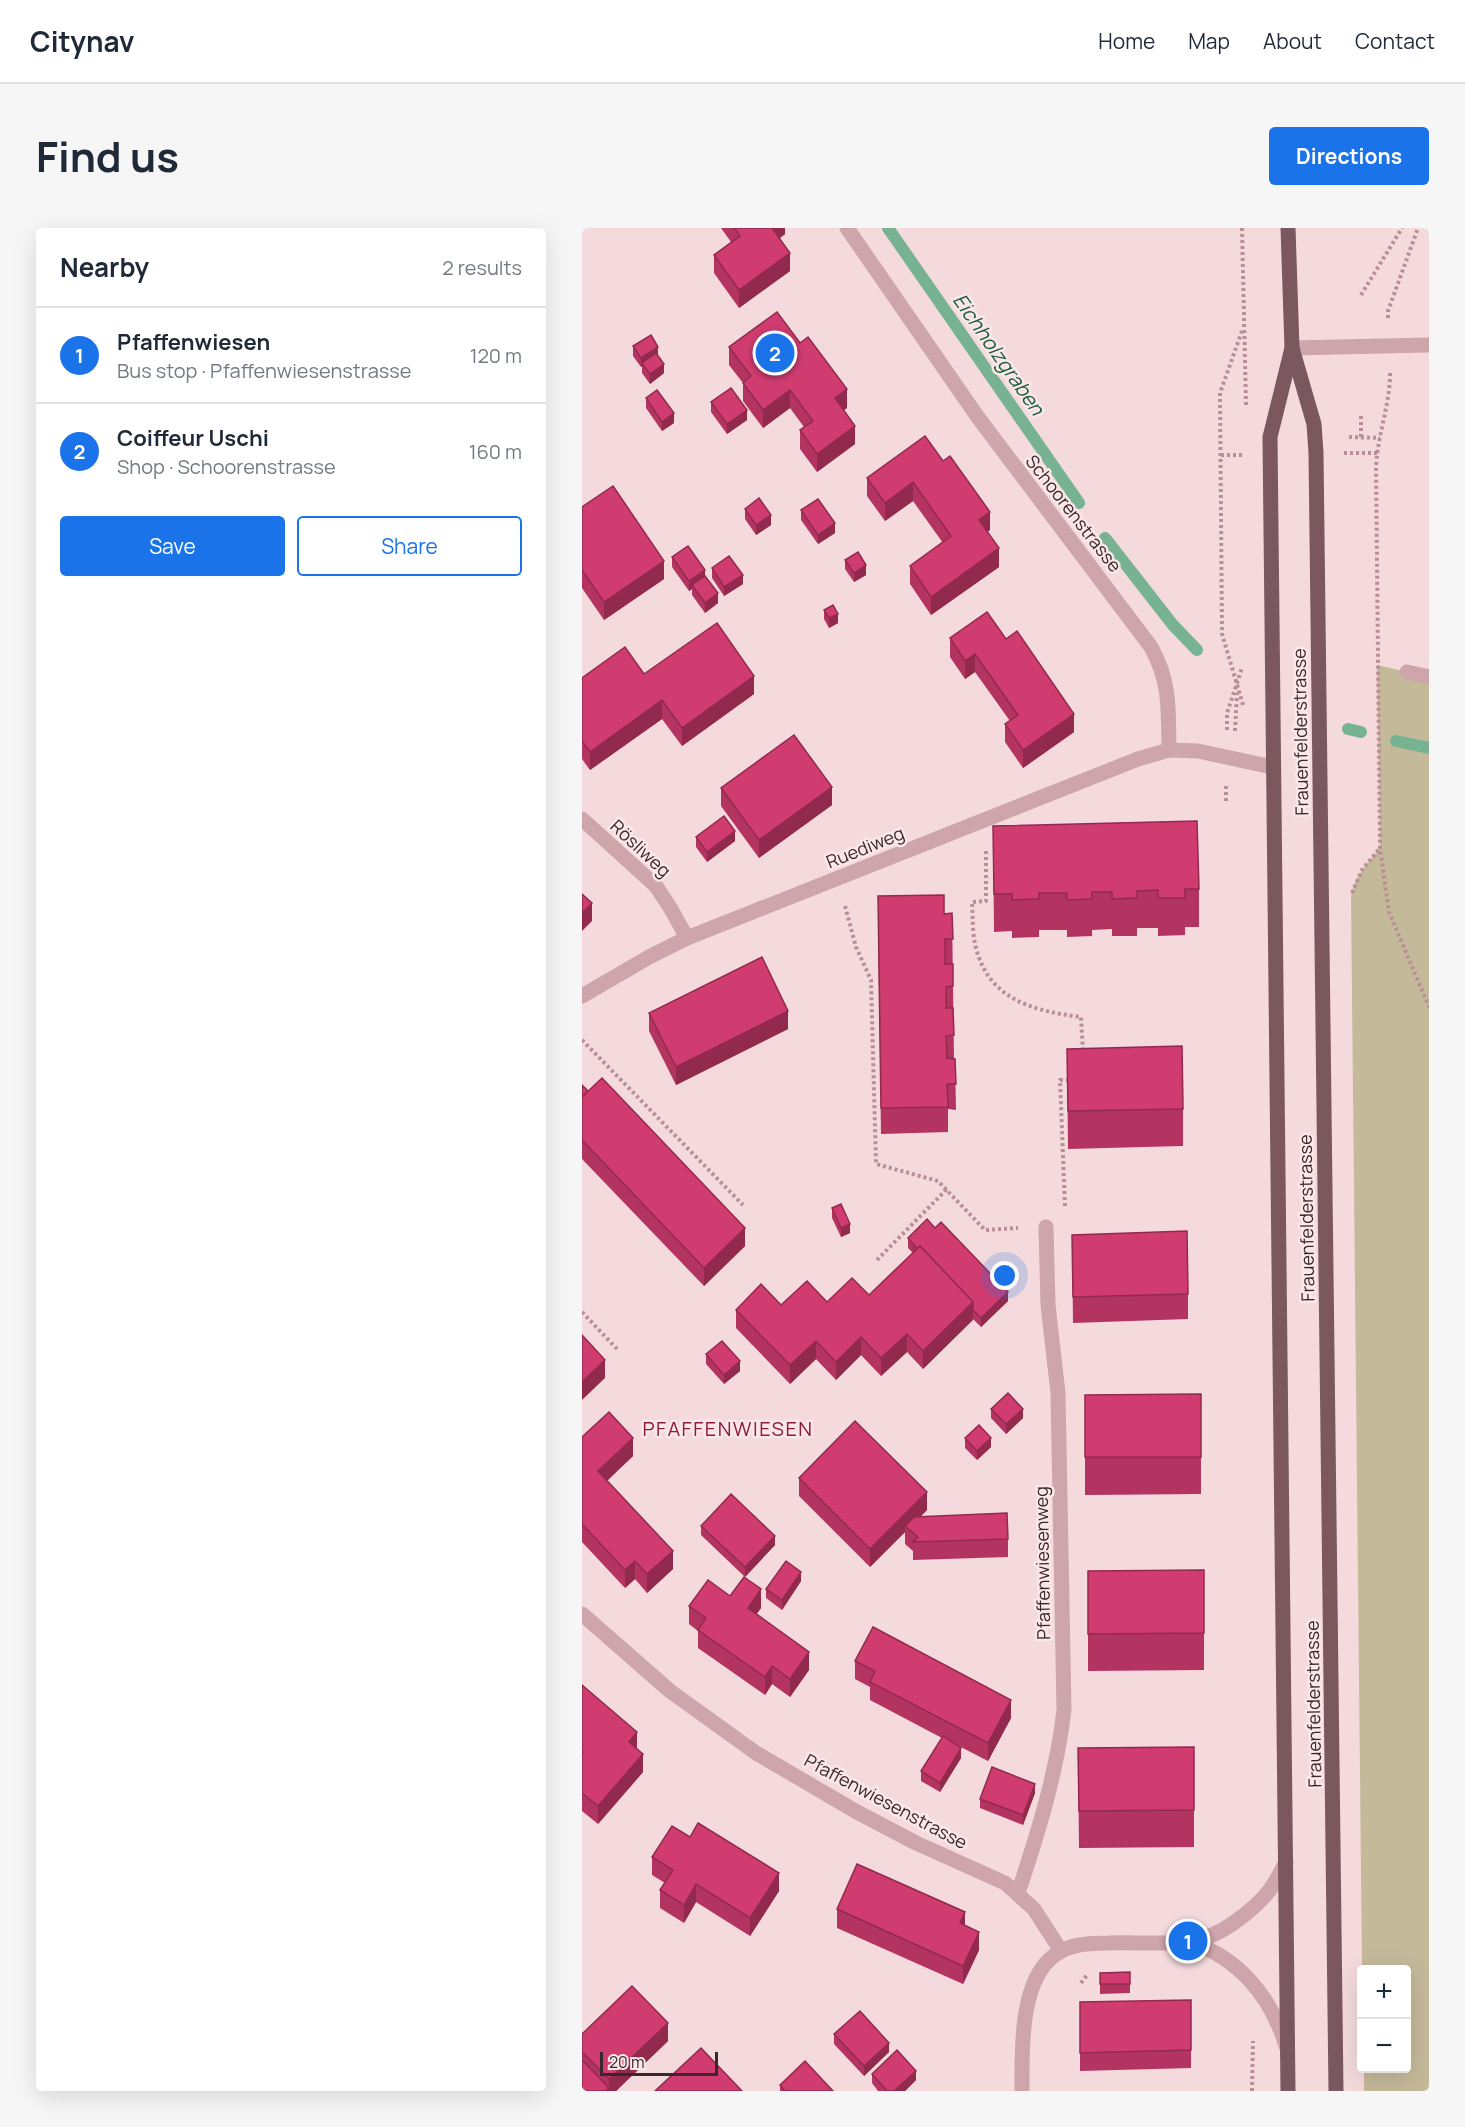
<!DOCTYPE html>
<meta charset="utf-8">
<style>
body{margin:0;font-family:Manrope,sans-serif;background:#f6f6f7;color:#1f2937}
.controls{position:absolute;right:18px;bottom:18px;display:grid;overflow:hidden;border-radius:6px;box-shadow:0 6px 24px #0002}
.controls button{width:54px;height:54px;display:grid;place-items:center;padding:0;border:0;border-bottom:2px solid #e0e1e3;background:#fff;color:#1f2937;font:30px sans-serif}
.scale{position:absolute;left:18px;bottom:15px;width:118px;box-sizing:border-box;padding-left:6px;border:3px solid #38272c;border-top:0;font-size:16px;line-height:21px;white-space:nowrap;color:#38272c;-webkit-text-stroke:4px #fbe7e8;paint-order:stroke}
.you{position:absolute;left:423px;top:1048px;width:21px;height:21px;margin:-15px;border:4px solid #fff;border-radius:50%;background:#1a73e8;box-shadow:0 0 0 9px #1a73e833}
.badge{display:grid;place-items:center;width:39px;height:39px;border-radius:50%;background:#1a73e8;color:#fff;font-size:20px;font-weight:700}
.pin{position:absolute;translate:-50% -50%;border:3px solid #fff;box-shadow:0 2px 6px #0006}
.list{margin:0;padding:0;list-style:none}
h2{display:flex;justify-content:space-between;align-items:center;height:78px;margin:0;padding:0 24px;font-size:26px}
h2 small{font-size:20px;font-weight:400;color:#747a83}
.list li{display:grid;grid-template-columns:39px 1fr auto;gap:18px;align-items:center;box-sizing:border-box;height:96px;padding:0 24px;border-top:2px solid #e0e1e3}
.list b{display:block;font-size:22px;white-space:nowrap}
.list p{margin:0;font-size:20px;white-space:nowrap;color:#747a83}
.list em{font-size:20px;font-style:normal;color:#747a83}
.actions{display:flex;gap:12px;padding:18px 24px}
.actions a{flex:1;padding:14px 0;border:2px solid #1a73e8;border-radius:6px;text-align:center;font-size:21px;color:#1a73e8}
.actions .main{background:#1a73e8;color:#fff}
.map{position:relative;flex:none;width:847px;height:1863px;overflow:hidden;border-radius:6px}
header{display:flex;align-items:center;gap:36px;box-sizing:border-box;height:84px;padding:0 30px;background:#fff;border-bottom:2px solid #e0e1e3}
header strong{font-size:28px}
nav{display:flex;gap:33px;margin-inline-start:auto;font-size:21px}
.intro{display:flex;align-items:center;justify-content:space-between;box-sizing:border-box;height:144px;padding:0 36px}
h1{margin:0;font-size:42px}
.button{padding:15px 27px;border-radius:6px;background:#1a73e8;color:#fff;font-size:21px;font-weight:700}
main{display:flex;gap:36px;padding:0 36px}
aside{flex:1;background:#fff;border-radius:6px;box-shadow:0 6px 24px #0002}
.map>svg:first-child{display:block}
</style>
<header>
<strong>Citynav</strong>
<nav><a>Home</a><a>Map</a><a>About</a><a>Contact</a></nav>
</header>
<div class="intro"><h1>Find us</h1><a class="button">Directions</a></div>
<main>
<aside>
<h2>Nearby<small>2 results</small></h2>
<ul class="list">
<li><span class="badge">1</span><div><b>Pfaffenwiesen</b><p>Bus stop · Pfaffenwiesenstrasse</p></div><em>120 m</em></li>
<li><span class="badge">2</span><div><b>Coiffeur Uschi</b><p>Shop · Schoorenstrasse</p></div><em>160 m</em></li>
</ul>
<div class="actions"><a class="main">Save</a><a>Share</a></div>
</aside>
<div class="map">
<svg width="847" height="1863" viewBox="0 0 847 1863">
<rect width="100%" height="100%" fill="#f4dadc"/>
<path fill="#c4b999" d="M795,437L847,449V1863H782V1841L824,1840V1742H780L769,669C772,649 786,635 798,620Z"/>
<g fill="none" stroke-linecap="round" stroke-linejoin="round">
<g stroke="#77b392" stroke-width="12">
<polyline points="306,0 497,275"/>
<polyline points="523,310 591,397 615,422"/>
<polyline points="766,501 779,504"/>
<polyline points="814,513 847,520"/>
</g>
<g stroke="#b98f96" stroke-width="4" stroke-dasharray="3 3" stroke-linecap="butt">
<polyline points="660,0 664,177"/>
<polyline points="779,67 820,0"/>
<polyline points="806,90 806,83 836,0"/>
<path d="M808,145C808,178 795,208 794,240L798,620L807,684L847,779"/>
<polyline points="767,209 798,210"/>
<polyline points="779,209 779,188"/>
<polyline points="762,225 795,225"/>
<polyline points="639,227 662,227"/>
<polyline points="661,477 640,406 638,165 661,100"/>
<polyline points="645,502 645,485 660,440"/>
<polyline points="653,503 655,465"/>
<polyline points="644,573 644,558"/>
<path d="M404,623V673L390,674C391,689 390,705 394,720C407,772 452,783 499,789L501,823"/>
<polyline points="770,665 780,642 798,620"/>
<polyline points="263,678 274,719 289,752 294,936 356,953 403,1002 436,1000"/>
<polyline points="0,812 161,977"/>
<polyline points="483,978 478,852 488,852"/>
<polyline points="295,1032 365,961"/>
<polyline points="0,1084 35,1121"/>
<polyline points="499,1755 505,1747"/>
<polyline points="670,1863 671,1813"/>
</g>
<g stroke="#cda5aa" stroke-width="15">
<path d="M265,0L395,188L569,419C589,455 586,482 587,522L616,523L690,539"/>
<polyline points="710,120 847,117"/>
<polyline points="825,444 847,449"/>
<polyline points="0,591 74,658 89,681 105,710"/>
<polyline points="0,768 67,729 105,710 556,531 587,522"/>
<polyline points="0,1386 88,1463 174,1525 275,1584 334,1615 423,1655 452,1681 479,1723"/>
<path d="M436,1665C456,1605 475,1544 482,1482L476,1165L466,1077L464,999"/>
<path d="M606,1713C656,1729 689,1768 704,1818"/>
<path d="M440,1863C440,1825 438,1765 464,1735C481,1716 503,1715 527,1715C557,1714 593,1718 622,1710C646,1703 681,1675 693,1654C697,1648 700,1641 704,1634"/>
</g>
<g stroke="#7b5760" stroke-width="15">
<polyline points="706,0 710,120 732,196 734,225 754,1863"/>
<polyline points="706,1863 688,209 710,120"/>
</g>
</g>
<g fill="#b33460">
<polygon points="139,0 203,0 203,6 198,10 208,43 157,80 132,45 132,27 149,14"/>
<polygon points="51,118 76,127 82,145 68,156 60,145 60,139 59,139 51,128"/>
<polygon points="147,119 265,180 262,182 273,216 235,244 218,221 218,202 222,199 208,180 181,200 161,173 161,155 147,137"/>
<polygon points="64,170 92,195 80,203 64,180"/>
<polygon points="129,174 165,192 145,206 129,184"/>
<polygon points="343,208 408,302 405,304 417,339 349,387 328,356 328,338 361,315 331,273 303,293 285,268 285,250"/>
<polygon points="0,279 82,351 22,392 0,360"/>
<polygon points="163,281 189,297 174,307 163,291"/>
<polygon points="219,282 253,305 236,316 219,292"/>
<polygon points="90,329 123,348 136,375 123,385 110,367 110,361 107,363 90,339"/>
<polygon points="263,332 284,347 272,354 263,341"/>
<polygon points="130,340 161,356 142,368 130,350"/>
<polygon points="242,382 256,395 247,400 242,391"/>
<polygon points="368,410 424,411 492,504 441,540 423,514 423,496 428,493 393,444 383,451 368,429"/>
<polygon points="62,446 172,466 100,518 80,491 8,542 0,531 0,450"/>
<polygon points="139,560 250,577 177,630 139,578"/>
<polygon points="411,598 617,661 617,699 603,699 603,707 576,708 576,700 555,700 555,708 530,708 530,701 510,702 510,708 485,709 485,702 457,702 457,709 430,710 430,703 412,704"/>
<polygon points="114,609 153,613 125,634 114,619"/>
<polygon points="370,685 372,831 373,831 374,882 366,881 366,904 299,906 296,694"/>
<polygon points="67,785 206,801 94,857 67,803"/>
<polygon points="485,821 601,881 601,918 486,921"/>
<polygon points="0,857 163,1018 122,1058 0,931"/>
<polygon points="250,980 268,1005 259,1009 250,990"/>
<polygon points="490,1007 606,1066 606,1091 491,1095"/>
<polygon points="326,1010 426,1073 399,1099 391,1091 341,1141 325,1124 299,1148 279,1127 254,1152 234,1131 208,1156 154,1100 154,1082 245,1074 287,1067 331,1025 326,1020"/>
<polygon points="124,1126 158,1143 142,1156 124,1136"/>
<polygon points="619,1166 619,1266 503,1267 503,1167"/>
<polygon points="409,1181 441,1190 424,1206 409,1190"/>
<polygon points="0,1209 51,1228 25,1253 91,1341 65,1365 53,1351 43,1360 0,1314"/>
<polygon points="383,1210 409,1219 395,1232 383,1220"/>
<polygon points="217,1250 345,1282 338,1289 426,1311 426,1329 331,1332 331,1323 323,1316 323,1304 288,1339 217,1268"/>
<polygon points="119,1298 193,1317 163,1349 119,1307"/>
<polygon points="622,1342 622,1442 506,1443 506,1343"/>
<polygon points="219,1353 200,1382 184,1370 184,1361"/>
<polygon points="148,1368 179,1380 174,1386 227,1442 208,1469 190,1456 183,1467 116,1420 116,1403 107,1396 107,1378"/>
<polygon points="273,1433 429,1490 406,1533 373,1516 379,1530 358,1564 339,1553 339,1543 360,1510 288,1472 288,1459 273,1451"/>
<polygon points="0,1457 55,1521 61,1544 16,1596 0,1583"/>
<polygon points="612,1519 612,1619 497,1620 496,1520"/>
<polygon points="453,1565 441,1597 398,1580 398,1571"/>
<polygon points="70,1629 197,1663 168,1708 114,1674 102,1695 78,1680 78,1662 83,1655 70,1647"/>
<polygon points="255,1681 383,1698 397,1722 381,1756 255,1700"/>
<polygon points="548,1744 548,1765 518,1766 518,1745"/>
<polygon points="609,1772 609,1840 498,1843 498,1774"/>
<polygon points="0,1806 86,1813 34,1863 0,1863"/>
<polygon points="252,1806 307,1824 282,1848 252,1816"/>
<polygon points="290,1846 334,1852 323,1863 296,1863 290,1855"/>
<polygon points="198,1857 251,1863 198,1863"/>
</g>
<g fill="#922a4e">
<polygon points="189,0 203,0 203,6 189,17"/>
<polygon points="208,25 208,43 157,80 157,62"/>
<polygon points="76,119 76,128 60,135 60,138 59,139 59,130"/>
<polygon points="82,136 82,145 68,156 68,146"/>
<polygon points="265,161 265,180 253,188 253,170"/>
<polygon points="208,162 208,180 181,200 181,182"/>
<polygon points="165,182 165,192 145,206 145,196"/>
<polygon points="92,185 92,195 80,203 80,194"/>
<polygon points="273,198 273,216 235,244 235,226"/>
<polygon points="331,254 331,273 303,293 303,275"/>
<polygon points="408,284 408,302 397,310 397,292"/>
<polygon points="189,287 189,297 174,307 174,297"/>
<polygon points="253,295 253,305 236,316 236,307"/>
<polygon points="417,320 417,339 349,387 349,369"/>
<polygon points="82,333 82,351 22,392 22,374"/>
<polygon points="284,337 284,347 272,354 272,345"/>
<polygon points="123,342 123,351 110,357 110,361 107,363 107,353"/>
<polygon points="161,347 161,356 142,368 142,359"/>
<polygon points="136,365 136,375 123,385 123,375"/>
<polygon points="256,386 256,395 247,400 247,390"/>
<polygon points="393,426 393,444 383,451 383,433"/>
<polygon points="172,448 172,466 100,518 100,500"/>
<polygon points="80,472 80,491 8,542 8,524"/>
<polygon points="492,486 492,504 441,540 441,522"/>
<polygon points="250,559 250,577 177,630 177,612"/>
<polygon points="153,603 153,613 125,634 125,624"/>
<polygon points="10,675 10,693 0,703 0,685"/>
<polygon points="206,783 206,801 94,857 94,839"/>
<polygon points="268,996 268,1005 259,1009 259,1000"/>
<polygon points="163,1000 163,1018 122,1058 122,1040"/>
<polygon points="426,1064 426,1073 399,1099 399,1090"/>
<polygon points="391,1074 391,1092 341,1141 341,1123"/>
<polygon points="325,1106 325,1124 299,1148 299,1130"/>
<polygon points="279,1109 279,1127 254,1152 254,1134"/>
<polygon points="234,1113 234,1131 208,1156 208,1137"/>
<polygon points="23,1132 23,1150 0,1172 0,1154"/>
<polygon points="158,1133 158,1143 142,1156 142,1147"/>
<polygon points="441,1181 441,1190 424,1206 424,1196"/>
<polygon points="51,1210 51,1228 16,1261 16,1243"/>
<polygon points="409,1210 409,1219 395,1232 395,1223"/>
<polygon points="345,1264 345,1282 326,1301 323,1298 323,1304 288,1339 288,1321"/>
<polygon points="193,1308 193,1317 163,1349 163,1339"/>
<polygon points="91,1323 91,1341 65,1365 65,1346"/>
<polygon points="53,1333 53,1351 43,1360 43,1342"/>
<polygon points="219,1344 219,1353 200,1382 200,1372"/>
<polygon points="179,1361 179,1380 166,1398 166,1380"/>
<polygon points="227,1424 227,1442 208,1469 208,1451"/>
<polygon points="190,1438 190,1456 183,1467 183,1449"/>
<polygon points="429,1472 429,1490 406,1533 406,1515"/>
<polygon points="55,1504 55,1522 47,1514"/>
<polygon points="379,1520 379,1530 358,1564 358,1555"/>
<polygon points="61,1526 61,1544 16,1596 16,1578"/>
<polygon points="453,1556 453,1565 441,1597 441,1587"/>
<polygon points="197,1645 197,1663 168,1708 168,1690"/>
<polygon points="114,1656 114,1674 102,1695 102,1677"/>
<polygon points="383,1684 383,1702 378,1695"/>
<polygon points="397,1704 397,1722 381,1756 381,1738"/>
<polygon points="86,1795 86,1813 34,1863 23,1863 27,1860 27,1851"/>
<polygon points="307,1815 307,1824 282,1848 282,1838"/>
<polygon points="334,1843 334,1852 323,1863 312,1863"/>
</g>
<g fill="#d03c70" stroke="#922a4e" stroke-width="1.5">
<polygon points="152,0 190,0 208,25 157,62 132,27 158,8"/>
<polygon points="195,84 218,115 226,109 265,161 253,170 273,198 235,226 218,202 231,193 208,162 181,182 161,155 169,148 147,119"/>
<polygon points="69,107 76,119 59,130 51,118"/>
<polygon points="74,125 82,136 68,146 60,135"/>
<polygon points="149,160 165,182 145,196 129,174"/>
<polygon points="75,162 92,185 80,194 64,170"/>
<polygon points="343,208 361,233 368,228 408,284 397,292 417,320 349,369 328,338 369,308 331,254 303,275 285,250"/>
<polygon points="31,258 82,333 22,374 0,342 0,279"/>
<polygon points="177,270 189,287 174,297 163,281"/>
<polygon points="236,271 253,295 236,307 219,282"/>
<polygon points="106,318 123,342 107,353 90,329"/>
<polygon points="276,324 284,337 272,345 263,332"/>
<polygon points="147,328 161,347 142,359 130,340"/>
<polygon points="123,348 136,365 123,375 110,357"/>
<polygon points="251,377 256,386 247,390 242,382"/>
<polygon points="405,384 424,411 435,403 492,486 441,522 423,496 436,487 393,426 383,433 368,410"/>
<polygon points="135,395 172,448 100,500 80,472 8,524 0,513 0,450 43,419 62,446"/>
<polygon points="212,507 250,559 177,612 139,560"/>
<polygon points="142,588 153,603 125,624 114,609"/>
<polygon points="615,593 617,661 603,661 603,670 576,670 576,662 555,663 555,670 530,671 530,664 510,664 510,671 485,672 485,665 457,665 457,671 430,672 430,666 412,666 411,598"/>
<polygon points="0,666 10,675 0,685"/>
<polygon points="362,667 362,686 370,685 371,711 363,711 363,736 371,736 371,758 364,759 364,780 371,780 372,807 364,808 365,830 373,831 374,856 365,856 366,879 299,880 296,668"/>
<polygon points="180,729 206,783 94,839 67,785"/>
<polygon points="600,818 601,881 486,883 485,821"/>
<polygon points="20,850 163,1000 122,1040 0,912 0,869"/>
<polygon points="0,857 6,863 0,869"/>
<polygon points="259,976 268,996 259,1000 250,980"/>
<polygon points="345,991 353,1000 359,994 426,1064 399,1090 391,1082 391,1074 338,1018 334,1022 331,1020 334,1019 326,1010"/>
<polygon points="605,1003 606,1066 491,1069 490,1007"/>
<polygon points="338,1018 391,1074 341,1123 325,1106 299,1130 279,1109 254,1134 234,1113 208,1137 154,1082 179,1056 199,1077 225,1053 245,1074 270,1050 287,1067"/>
<polygon points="0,1107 23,1132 0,1154"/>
<polygon points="140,1113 158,1133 142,1147 124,1126"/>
<polygon points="426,1165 441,1181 424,1196 409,1181"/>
<polygon points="619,1166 619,1229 503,1229 503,1167"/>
<polygon points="27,1184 51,1210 16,1243 91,1323 65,1346 53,1333 43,1342 0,1296 0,1209"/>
<polygon points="273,1193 345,1264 288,1321 217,1250"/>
<polygon points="397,1197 409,1210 395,1223 383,1210"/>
<polygon points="149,1266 193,1308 163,1339 119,1298"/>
<polygon points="425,1285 426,1311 331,1314 336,1309 323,1298 332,1289"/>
<polygon points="204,1333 219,1344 200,1372 184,1361"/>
<polygon points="622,1342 622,1405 506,1406 506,1343"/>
<polygon points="162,1349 179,1361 166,1380 227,1424 208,1451 190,1438 183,1449 116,1402 124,1390 107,1378 126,1352 148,1368"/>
<polygon points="291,1399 429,1472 406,1515 288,1454 293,1443 273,1433"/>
<polygon points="0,1457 55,1504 47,1514 61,1526 16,1578 0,1565 0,1526 1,1524 0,1523"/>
<polygon points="361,1508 379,1520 358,1555 339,1543"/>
<polygon points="612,1519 612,1582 497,1583 496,1520"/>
<polygon points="410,1539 453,1556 441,1587 398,1571"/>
<polygon points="116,1595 197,1645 168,1690 114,1656 102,1677 78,1662 91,1642 70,1629 90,1598 108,1609"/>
<polygon points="275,1636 383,1684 378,1695 397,1704 381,1738 255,1681"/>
<polygon points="548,1744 548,1756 518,1756 518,1745"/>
<polygon points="50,1758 86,1795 27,1851 0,1824 0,1806"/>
<polygon points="609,1772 609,1822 498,1825 498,1774"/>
<polygon points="278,1783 307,1815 282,1838 252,1806"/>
<polygon points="119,1820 160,1863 73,1863"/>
<polygon points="315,1822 334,1843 312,1863 305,1863 290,1846"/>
<polygon points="0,1832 27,1860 23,1863 0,1863"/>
<polygon points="223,1833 251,1863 203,1863 198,1857"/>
</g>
<g text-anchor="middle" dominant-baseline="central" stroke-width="5" stroke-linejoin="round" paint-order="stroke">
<g font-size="18" fill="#38272c" stroke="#fbe7e8">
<text transform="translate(492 285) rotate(52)">Schoorenstrasse</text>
<text transform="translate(718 504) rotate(-91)">Frauenfelderstrasse</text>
<text transform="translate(283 619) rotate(-22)">Ruediweg</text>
<text transform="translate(59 620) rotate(43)">Rösliweg</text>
<text transform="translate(724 990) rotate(-91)">Frauenfelderstrasse</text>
<text transform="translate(460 1335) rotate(-91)">Pfaffenwiesenweg</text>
<text transform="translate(731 1476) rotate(-91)">Frauenfelderstrasse</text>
<text transform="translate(304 1573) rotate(28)">Pfaffenwiesenstrasse</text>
</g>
<g font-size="20" font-style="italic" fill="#195d39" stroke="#fbe7e8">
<text transform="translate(417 126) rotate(55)">Eichholzgraben</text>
</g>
<g font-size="20" letter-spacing="1.5" fill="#8e1943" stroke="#fbe7e8">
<text x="146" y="1200">PFAFFENWIESEN</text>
</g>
</g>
</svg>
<div class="controls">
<button>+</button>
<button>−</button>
</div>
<div class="scale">20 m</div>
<div class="you"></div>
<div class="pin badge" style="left:606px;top:1713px">1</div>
<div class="pin badge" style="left:193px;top:125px">2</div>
</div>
</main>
